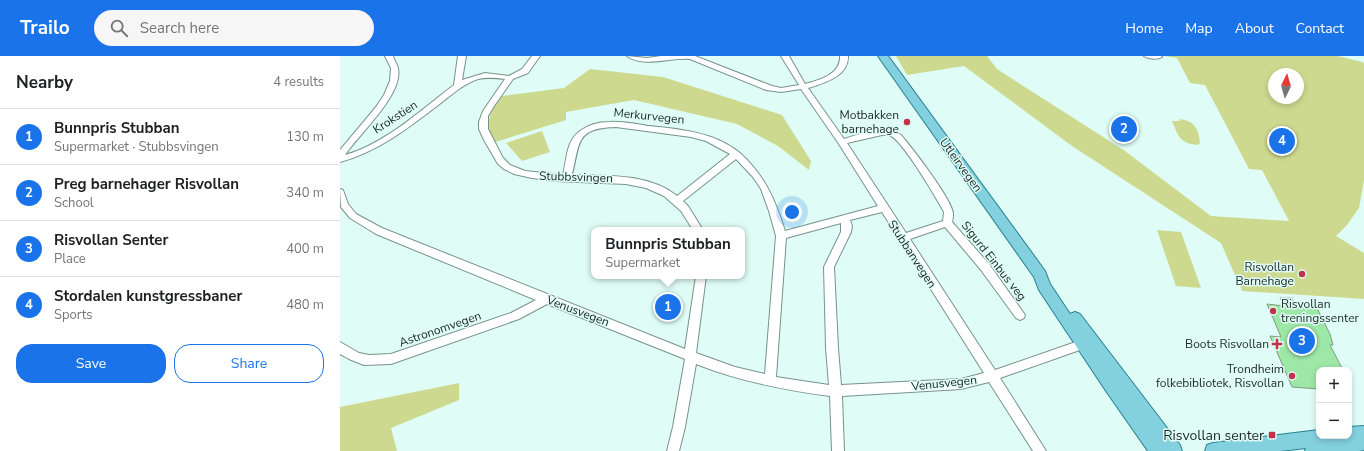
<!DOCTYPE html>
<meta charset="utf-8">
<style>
body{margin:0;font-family:"Nunito Sans",sans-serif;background:#f6f6f6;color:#202124}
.controls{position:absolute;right:12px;bottom:12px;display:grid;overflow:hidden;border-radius:8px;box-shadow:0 2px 6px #0003}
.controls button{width:36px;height:36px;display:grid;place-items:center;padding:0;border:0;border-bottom:1px solid #e0e0e0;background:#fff;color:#202124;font:20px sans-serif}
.compass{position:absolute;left:928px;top:12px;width:36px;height:36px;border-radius:50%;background:#fff;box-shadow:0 2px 6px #0003;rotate:5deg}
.you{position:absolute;left:452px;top:156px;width:14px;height:14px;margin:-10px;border:3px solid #fff;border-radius:50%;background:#1a73e8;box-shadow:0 0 0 6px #1a73e833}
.badge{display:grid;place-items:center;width:26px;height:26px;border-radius:50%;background:#1a73e8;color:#fff;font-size:13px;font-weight:700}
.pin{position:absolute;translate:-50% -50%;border:2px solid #fff;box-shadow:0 1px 4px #0006}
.popup{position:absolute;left:251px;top:171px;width:154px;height:52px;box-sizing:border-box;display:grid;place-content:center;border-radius:8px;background:#fff;filter:drop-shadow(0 1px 3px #0005);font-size:13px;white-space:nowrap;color:#757577}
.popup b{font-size:15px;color:#202124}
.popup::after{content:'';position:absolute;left:50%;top:100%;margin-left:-8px;border:8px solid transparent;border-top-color:#fff}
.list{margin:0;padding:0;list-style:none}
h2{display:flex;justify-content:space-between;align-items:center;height:52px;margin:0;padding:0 16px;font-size:17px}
h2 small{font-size:13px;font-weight:400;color:#757577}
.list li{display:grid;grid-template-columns:26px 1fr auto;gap:12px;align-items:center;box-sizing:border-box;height:56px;padding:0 16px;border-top:1px solid #e0e0e0}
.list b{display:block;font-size:15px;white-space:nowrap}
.list p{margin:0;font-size:13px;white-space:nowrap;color:#757577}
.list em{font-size:13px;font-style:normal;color:#757577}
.actions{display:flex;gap:8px;padding:12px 16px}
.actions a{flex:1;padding:9px 0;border:1px solid #1a73e8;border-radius:16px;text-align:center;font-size:14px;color:#1a73e8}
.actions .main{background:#1a73e8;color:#fff}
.icon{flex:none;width:22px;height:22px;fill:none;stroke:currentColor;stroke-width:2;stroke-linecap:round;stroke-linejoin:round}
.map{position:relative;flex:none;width:1024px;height:395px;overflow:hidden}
header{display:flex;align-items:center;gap:24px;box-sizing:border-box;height:56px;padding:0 20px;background:#1a73e8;color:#fff}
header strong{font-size:19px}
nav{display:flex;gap:22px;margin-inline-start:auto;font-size:14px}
.search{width:280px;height:36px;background:#f6f6f6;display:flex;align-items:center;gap:10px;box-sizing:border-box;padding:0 14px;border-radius:22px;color:#757577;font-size:15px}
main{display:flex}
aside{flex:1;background:#fff}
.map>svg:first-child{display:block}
</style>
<header>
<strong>Trailo</strong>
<div class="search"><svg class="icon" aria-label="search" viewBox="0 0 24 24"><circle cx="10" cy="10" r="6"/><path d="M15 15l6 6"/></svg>Search here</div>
<nav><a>Home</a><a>Map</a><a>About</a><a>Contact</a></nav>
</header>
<main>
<aside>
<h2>Nearby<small>4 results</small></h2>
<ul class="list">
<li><span class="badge">1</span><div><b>Bunnpris Stubban</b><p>Supermarket · Stubbsvingen</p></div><em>130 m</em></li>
<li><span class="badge">2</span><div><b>Preg barnehager Risvollan</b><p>School</p></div><em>340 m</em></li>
<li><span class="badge">3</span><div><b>Risvollan Senter</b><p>Place</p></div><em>400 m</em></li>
<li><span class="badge">4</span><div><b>Stordalen kunstgressbaner</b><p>Sports</p></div><em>480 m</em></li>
</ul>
<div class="actions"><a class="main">Save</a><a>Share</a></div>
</aside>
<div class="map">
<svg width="1024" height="395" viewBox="0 0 1024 395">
<rect width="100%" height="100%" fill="#dffdf6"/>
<g fill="#ced990" fill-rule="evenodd">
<path d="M556,0H647L657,13L785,95L871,160L949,165L922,114L909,113L865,29L850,27L837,2L824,0H998L1022,6L1024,7V124L1019,152L1007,169L996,180L1024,197V243L902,235L881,187L732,90L624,10L567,19ZM934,18H958V42H934Z"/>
<path d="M250,13L323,21L442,59L471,105L469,114L438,90L397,68L294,44L226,56V64L152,87C147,65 147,58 162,40L224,32Z"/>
<path d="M839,63C853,64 859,72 860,87L858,89C839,87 839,81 832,65H840Z"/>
<polygon points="202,75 210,96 182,105 166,87"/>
<polygon points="817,174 841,176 861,232 836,230"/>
<polygon points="119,327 119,344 51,372 57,395 0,395 0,351"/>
</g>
<polygon fill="#9de7a7" stroke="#869887" points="940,242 952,242 955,250 977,252 990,278 993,289 990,289 1003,314 979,314 979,333 952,331 930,280 941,281 927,248 944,250"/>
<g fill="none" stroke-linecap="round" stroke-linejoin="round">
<g stroke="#77928c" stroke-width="2">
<g id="minor">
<path d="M45,0H53C54,4 57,8 58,12C64,38 19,78 5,99C45,88 82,53 114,29L118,0H126L122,24L145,17L169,20L182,13L192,0H200L188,17L173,23L154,50L148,60V73L163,102L170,109L185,115L223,119C227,103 226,85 240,75C248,69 259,66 269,66C282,65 296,68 308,70C329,72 351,74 371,81C380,84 393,91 400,97C425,120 435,143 445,175L538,150L499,88L461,33L441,36L426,34L350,3C331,1 303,12 287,0L307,2L321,0H355L432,30L441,32L459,29L441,0H449L465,28C480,24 501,18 500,0H508C509,20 484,27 468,32L504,83C521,78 545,67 561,79C572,92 611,142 613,157C613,160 613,163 612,166L649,208L685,259L684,262L680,264L676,262L641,214L605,171L570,183L655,314L750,281L754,283L756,286L754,289L660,322L706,395H693L649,326L621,333L502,340L504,395H492L490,340C444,334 399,325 356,308L345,371L339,395H327L333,371L345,303L207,248L179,263L51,308L24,309L9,303L0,298V286L19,297L29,299L51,298L171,257L196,244L36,178L10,162L1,151L0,133L3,134L8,148L16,158L42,172L345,293L356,220H366L356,297L395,311L425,318L436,180L429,155L421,133L413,121L396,103L343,145L348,150L363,174H353L341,155L324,140L306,132L286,128L215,125L192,122L174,118L164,113L158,108L144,84L139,73V66L143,55L165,23C156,22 147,21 138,23C123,28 110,40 97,50C67,73 37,96 0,106V94L36,51L44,39L50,25L51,12ZM276,71L351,81L366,85L390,98L337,140C309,117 266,120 232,119C240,87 235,72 276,71ZM542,79C545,79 548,78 551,80C563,86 592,135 600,149L604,156L603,165L566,177L507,87ZM542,156L644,317L621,323L501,329L498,292L494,211L511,176L512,170L510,164ZM501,167V176L484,211L486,292L489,329L436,321L446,182Z"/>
<path d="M804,0H821L822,1C818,4 808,3 804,0Z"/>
</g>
</g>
<g stroke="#298190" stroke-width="2">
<g id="major">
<polygon points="538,0 548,0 705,215 710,228 730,258 735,256 740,258 840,389 842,395 808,395 766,335 699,234 694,221"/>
<polygon points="1024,370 1024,394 1019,395 965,395 966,392 940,395 865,395 867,389 873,387 979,374 979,380 1009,380 1009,371"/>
</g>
</g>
<use href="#minor" fill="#fff" fill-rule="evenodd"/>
<use href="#major" fill="#83d0df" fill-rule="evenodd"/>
</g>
<g fill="#c23148" stroke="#dffdf6" stroke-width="1.5">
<circle cx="567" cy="66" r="4"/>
<circle cx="962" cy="218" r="4"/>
<circle cx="933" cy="255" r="4"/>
<path d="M935 282h4v4h4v4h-4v4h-4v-4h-4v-4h4z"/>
<circle cx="952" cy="320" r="4"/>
<rect x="928" y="375" width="8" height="8" rx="2"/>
</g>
<g text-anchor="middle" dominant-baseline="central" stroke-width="3" stroke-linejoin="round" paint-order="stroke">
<g font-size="12" fill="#1c2725" stroke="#dffdf6" text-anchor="end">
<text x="559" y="59">Motbakken<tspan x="559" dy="14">barnehage</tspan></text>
<text x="954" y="211">Risvollan<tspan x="954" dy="14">Barnehage</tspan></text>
<text x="941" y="248" text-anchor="start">Risvollan<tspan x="941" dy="14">treningssenter</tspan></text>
<text x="929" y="288">Boots Risvollan</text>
<text x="944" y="313">Trondheim<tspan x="944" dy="14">folkebibliotek, Risvollan</tspan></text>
</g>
<g font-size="12" fill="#1c2725" stroke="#dffdf6">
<text transform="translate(309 60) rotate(6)">Merkurvegen</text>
<text transform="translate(55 61) rotate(-33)">Krokstien</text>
<text transform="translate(621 109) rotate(54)">Utleirvegen</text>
<text transform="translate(236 121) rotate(2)">Stubbsvingen</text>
<text transform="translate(572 198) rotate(57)">Stubbanvegen</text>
<text transform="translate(654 205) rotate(52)">Sigurd Einbus veg</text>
<text transform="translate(238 255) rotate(21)">Venusvegen</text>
<text transform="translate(100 273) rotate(-19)">Astronomvegen</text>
<text transform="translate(604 327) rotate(-6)">Venusvegen</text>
</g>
<g font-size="14" fill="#1c2725" stroke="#dffdf6" text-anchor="end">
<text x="924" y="379">Risvollan senter</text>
</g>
</g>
</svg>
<div class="controls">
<button>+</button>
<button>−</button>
</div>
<svg class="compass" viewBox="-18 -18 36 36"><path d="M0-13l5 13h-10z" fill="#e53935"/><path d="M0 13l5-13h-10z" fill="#757577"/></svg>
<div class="you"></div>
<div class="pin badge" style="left:328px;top:251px">1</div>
<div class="popup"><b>Bunnpris Stubban</b>Supermarket</div>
<div class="pin badge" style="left:784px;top:73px">2</div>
<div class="pin badge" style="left:962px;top:285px">3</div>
<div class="pin badge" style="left:942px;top:85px">4</div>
</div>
</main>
